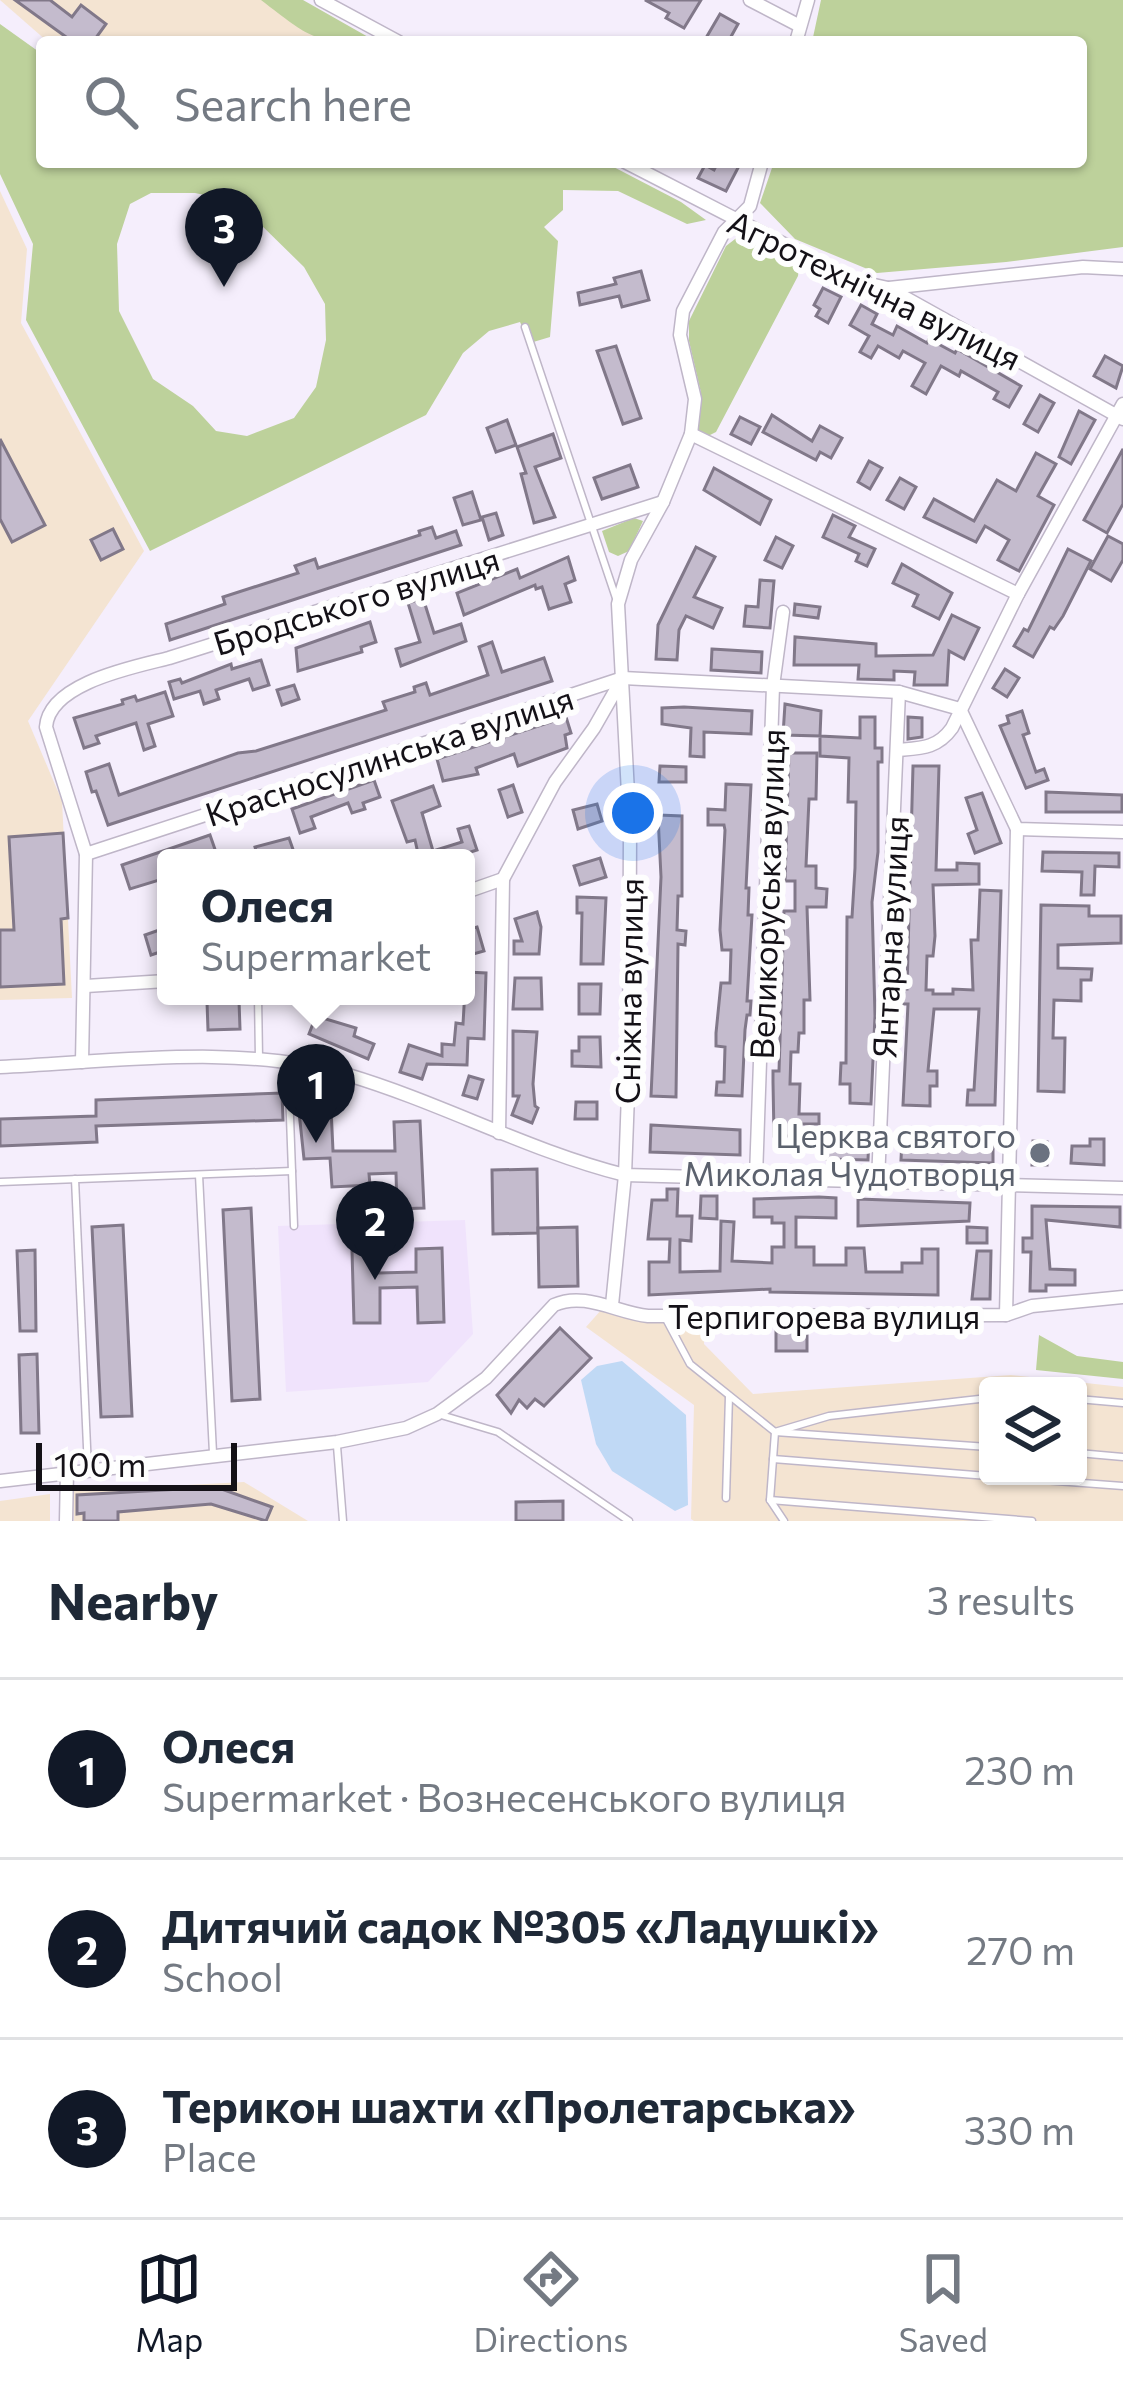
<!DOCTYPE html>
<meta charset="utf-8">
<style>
body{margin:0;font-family:Commissioner,sans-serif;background:#f2f2f3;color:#1f2937}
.controls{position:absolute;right:36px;bottom:36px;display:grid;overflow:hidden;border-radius:12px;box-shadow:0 3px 9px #0004}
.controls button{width:108px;height:108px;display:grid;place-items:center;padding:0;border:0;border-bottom:3px solid #e0e1e3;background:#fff;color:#1f2937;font:60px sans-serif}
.scale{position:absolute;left:36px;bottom:30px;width:201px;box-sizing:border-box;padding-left:12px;border:6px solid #141117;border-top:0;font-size:33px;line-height:42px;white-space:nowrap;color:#141117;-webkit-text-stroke:9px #fefefe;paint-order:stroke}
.you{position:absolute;left:633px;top:813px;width:42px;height:42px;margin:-30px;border:9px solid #fff;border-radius:50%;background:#1a73e8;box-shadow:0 0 0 18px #1a73e833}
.badge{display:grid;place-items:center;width:78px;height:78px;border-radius:50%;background:#111827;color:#fff;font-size:39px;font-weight:700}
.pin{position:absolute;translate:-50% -99px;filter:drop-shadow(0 3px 6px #0008)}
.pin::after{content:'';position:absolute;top:63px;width:42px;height:36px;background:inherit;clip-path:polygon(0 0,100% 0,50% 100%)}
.popup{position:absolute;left:157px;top:849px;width:318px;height:156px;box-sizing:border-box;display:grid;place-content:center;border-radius:12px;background:#fff;filter:drop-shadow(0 3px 9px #0005);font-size:39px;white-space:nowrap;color:#747a83}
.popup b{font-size:45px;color:#1f2937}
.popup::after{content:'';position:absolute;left:50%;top:100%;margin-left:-24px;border:24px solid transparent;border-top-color:#fff}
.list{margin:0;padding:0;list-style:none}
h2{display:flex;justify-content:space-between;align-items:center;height:156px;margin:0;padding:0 48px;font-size:51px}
h2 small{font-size:39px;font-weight:400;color:#747a83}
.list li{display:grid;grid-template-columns:78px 1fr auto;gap:36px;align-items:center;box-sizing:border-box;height:180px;padding:0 48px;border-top:3px solid #e0e1e3}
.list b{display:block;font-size:45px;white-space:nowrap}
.list p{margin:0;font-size:39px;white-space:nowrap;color:#747a83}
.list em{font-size:39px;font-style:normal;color:#747a83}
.icon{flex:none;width:66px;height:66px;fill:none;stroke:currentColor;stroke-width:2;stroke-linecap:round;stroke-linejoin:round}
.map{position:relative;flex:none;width:1123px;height:1521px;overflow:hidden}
.search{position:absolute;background:#fff;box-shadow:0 3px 9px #0004;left:36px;right:36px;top:36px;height:132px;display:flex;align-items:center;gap:30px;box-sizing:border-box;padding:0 42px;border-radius:12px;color:#747a83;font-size:45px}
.sheet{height:696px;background:#fff}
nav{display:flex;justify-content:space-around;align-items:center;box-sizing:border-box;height:168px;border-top:3px solid #e0e1e3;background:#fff;font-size:33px;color:#747a83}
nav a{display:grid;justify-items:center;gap:6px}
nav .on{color:#111827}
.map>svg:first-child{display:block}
</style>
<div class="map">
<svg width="1123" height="1521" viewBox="0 0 1123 1521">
<rect width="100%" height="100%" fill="#f5eefc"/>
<polygon fill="#f0e3fc" points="465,1220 473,1334 428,1382 286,1392 278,1226"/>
<g fill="#f4e4d2" fill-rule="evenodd">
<polygon points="0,0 294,0 372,42 48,42"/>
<polygon points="0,191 27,249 21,323 144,551 28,721 62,801 72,998 0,1000"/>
<path d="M602,1309L705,1315L704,1344L753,1394L1011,1375L1123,1387V1521H694L691,1519L694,1405L586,1327ZM988,1386H1078V1476H988Z"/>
<polygon points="244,1482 308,1521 74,1521 73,1491"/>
<polygon points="50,1494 50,1521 0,1521 0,1501"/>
</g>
<g fill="#bdd19b" fill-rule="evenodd">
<path d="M261,0H303L377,42C311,42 312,39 261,0Z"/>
<polygon points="821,0 1123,0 1123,247 1006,262 877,273 795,239 760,203 774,162 1081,162 1081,42 812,42"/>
<path d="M0,24L42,54V162H604L681,202L706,220L687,224L618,191L563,190V210L544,227L558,241L550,337L530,343L520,322L489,331L463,353L426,415L150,551L26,320L33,244L0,174ZM151,193H195L219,198L252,216L304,267L325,304L326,340L316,387L294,418L247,436L216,431L193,406L153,379L119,311L117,244L130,204Z"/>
<polygon points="739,236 794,262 799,267 798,276 716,432 708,436 696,430 701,393 689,341 689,321 726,246"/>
<polygon points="634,518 643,521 629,551 618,556 609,552 602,531"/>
<polygon points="1039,1335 1077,1356 1123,1362 1123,1379 1036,1370"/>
</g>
<polygon fill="#c0d9f5" points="622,1361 686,1415 688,1505 675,1511 612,1471 596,1444 581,1380 597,1366"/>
<g fill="#c4bbcd" stroke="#817889" stroke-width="3">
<polygon points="15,0 50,0 72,17 81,5 106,24 93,42 73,42"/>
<polygon points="645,0 701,0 684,28 666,18 669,13"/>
<polygon points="720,14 738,24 728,42 706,38"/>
<polygon points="718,162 741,162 726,191 698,178 705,165 714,170"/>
<polygon points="641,271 649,300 622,307 619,296 580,305 578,293 616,284 614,278"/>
<polygon points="823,288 841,297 828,323 816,316 820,309 814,305"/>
<polygon points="861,305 877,314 872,324 893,335 897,326 927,343 929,339 955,353 957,349 1021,386 1009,407 994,399 998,392 961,371 959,376 941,366 926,394 912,386 925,363 903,351 899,358 878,346 871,358 860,352 869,336 850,325"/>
<polygon points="616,346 641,418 623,424 597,351"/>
<polygon points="1105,356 1123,366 1116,388 1094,376"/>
<polygon points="1040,395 1054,403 1038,432 1024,424"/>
<polygon points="1079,411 1095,420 1071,464 1059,457"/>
<polygon points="772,415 812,441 820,426 842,438 831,458 820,452 816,460 763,432"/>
<polygon points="740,417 760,427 751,444 731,434"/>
<polygon points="507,420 516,445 496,452 487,428"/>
<polygon points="553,434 561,458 535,467 555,517 534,523 521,474 526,473 517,447"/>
<polygon points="0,439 45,525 12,542 0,519"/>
<polygon points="1123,449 1123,504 1107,533 1084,520"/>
<polygon points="1036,453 1056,464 1038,496 1054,505 1019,571 998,560 1009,540 985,526 976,542 924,517 934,499 974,521 997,480 1016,491"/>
<polygon points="869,461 882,468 870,489 858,482"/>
<polygon points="630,465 638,487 602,499 594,478"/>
<polygon points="714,468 771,500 760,524 704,490"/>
<polygon points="900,478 916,487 904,509 887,500"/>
<polygon points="472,492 481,520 463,525 454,498"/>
<polygon points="496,513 503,535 489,540 482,517"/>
<polygon points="833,515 855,526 849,537 875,549 867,566 856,561 859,554 823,537"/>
<polygon points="432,527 436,538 456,531 461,545 170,640 166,624 225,604 223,597 298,573 295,566 315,559 318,568 420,535 419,531"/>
<polygon points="113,529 123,549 101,560 91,540"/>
<polygon points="1108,536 1123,544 1123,560 1111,581 1090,569"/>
<polygon points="776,537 793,546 782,568 765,560"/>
<polygon points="696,547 715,557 694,597 722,608 713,628 686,616 679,630 677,660 656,659 658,625"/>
<polygon points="1068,549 1091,561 1063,616 1054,629 1050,627 1033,657 1014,646 1024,629 1028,631"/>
<polygon points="568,557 575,580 565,584 571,602 549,609 542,587 536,589 535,585 464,615 457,593 517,569 520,578"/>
<polygon points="902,564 952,593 939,619 913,606 918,595 893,583"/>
<polygon points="760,580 774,581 770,628 744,626 746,606 758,607"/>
<polygon points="423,598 434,633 461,624 466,641 401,666 396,649 420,642 408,603"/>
<polygon points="795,604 820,607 818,618 794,615"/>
<polygon points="952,615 979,628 964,659 949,651 947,685 914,685 915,672 894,671 894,680 858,679 859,665 794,665 795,637 876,644 876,656 933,655"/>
<polygon points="370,622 376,642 361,647 362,652 298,671 296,648"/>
<polygon points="492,642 502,672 544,658 552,681 108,825 96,791 92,792 86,772 109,764 119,795 238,753 256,751 386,710 383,702 415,692 414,687 426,683 430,695 488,675 479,647"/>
<polygon points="712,649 762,652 761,673 711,670"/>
<polygon points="261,660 269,685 253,690 249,679 216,690 219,699 204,704 200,691 174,699 169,682 180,679 182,683 231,664 232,669"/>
<polygon points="1005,669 1019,678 1007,697 993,688"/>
<polygon points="294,685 299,699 282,705 277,690"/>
<polygon points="165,692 173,716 148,724 155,746 144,750 136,723 96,736 99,743 84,748 74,718 123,704 122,700 135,696 137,701"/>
<polygon points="785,704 821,711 820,736 860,738 860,717 875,717 875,748 882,748 882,762 878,762 878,852 872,902 875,1016 871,1104 850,1103 850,1084 840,1084 841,1063 846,1063 847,917 852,917 855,868 856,802 848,802 849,758 820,756 820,736 783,735"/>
<polygon points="684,707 752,711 751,734 704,732 704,757 690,756 691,728 662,724 662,708"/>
<polygon points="1022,711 1029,733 1023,735 1036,772 1044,769 1048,780 1026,788 1000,726 1009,723 1007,716"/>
<polygon points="566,717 571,733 565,735 567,748 518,766 514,754 476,768 478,774 443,781 437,759"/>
<polygon points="908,717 922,718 922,737 908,739"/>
<polygon points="789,753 817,753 816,799 809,799 806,866 816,866 816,888 827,889 826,907 807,907 810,1000 804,1000 804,1033 799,1033 798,1052 791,1052 790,1084 800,1084 799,1114 819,1114 819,1124 795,1124 795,1136 774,1136 773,1082 773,1071 779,1071 784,911 795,911 795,881 785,881"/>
<polygon points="660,766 686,767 686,782 659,782"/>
<polygon points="913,766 939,766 936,870 957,870 957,863 979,864 979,884 933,885 935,936 933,956 927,956 926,990 933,990 933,994 953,994 953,989 973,990 971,940 978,940 980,890 1001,891 995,1105 967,1105 968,1090 974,1090 979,1009 934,1009 928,1071 937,1071 937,1086 930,1086 930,1106 903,1105 908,1004 902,1004 903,989 907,989"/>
<polygon points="374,780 380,797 363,803 365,809 352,813 348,803 311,817 315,828 300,833 292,809"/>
<polygon points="726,784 751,785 746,888 749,888 748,915 752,915 747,1001 751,1001 750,1015 747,1015 745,1030 742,1096 716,1095 717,1082 724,1082 725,1047 716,1046 716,1033 721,983 730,983 731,950 722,950 720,930 725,830 724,825 708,825 708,809 725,810"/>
<polygon points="513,785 522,812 508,817 499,790"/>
<polygon points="433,786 440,806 422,813 433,851 462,842 458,829 469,826 477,850 452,858 419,858 415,840 407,842 392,801"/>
<polygon points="1046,792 1122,795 1122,812 1046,812"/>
<polygon points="982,793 1001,843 975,853 968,834 977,830 966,798"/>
<polygon points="597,804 602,821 578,829 573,810"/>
<polygon points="658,815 682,816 682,896 678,896 677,930 686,931 685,945 678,944 676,1097 651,1096 661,877"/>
<polygon points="63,833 68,918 61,919 64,984 0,987 0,930 14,930 9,837"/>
<polygon points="210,835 218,858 166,858 166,878 130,889 122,865"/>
<polygon points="289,838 296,858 258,858 255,847"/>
<polygon points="1043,852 1119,853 1119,867 1095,866 1094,895 1081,895 1082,872 1042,871"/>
<polygon points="600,858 606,877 580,885 574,866"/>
<polygon points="577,897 606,898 603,964 581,964 582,913 577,913"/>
<polygon points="1041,905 1089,906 1089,916 1121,916 1121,943 1058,945 1058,968 1092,969 1091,980 1081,980 1081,1001 1054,1000 1053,1038 1065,1038 1064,1092 1038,1091"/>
<polygon points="537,912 541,927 539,954 514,954 514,941 522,941 515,919"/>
<polygon points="477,927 484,951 466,956 466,930"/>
<polygon points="162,929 166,950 151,955 145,935"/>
<polygon points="466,972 486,973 484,1039 468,1038 467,1065 427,1064 422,1079 400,1072 409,1045 442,1056 442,1044 454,1045 456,1023 463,1024"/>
<polygon points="515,978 541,978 542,1009 513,1009"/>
<polygon points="579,984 601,984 600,1014 579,1014"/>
<polygon points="239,1001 240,1029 208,1030 207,1002"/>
<polygon points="316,1016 356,1028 354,1036 374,1044 368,1059 309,1034"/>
<polygon points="513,1031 537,1032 533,1084 535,1106 538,1108 532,1123 512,1115 519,1096 513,1096"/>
<polygon points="579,1037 600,1037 601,1067 572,1066 572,1051 579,1051"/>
<polygon points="469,1076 483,1080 477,1099 463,1095"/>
<polygon points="330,1086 333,1151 395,1151 394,1122 420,1121 424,1208 397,1209 396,1173 369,1174 370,1185 332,1187 330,1158 304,1159 297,1093 302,1093 301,1087"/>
<polygon points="282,1093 283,1120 96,1126 97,1142 0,1146 0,1119 96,1116 96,1100"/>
<polygon points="576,1102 597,1102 597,1119 575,1119"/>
<polygon points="651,1125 740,1130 740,1155 650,1152"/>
<polygon points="827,1129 847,1129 846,1135 869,1136 868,1160 827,1159"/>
<polygon points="902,1138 993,1140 993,1163 901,1160"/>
<polygon points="1090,1139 1104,1139 1104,1165 1071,1163 1072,1146 1090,1146"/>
<polygon points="1033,1141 1047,1142 1047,1165 1032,1165"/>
<polygon points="537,1169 538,1233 493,1234 492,1170"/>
<polygon points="667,1189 678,1189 677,1216 692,1216 691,1241 680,1240 680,1272 720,1271 721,1221 734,1222 732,1261 772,1263 772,1247 784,1247 784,1223 772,1223 772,1217 754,1217 754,1199 819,1197 836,1198 836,1218 796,1217 796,1247 814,1247 814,1265 846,1265 846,1248 864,1248 866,1272 902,1272 902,1263 922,1263 922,1249 938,1249 938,1295 770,1292 770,1289 649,1295 649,1262 669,1262 670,1239 648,1239 652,1200 667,1200"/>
<polygon points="701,1196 717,1196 717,1219 700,1218"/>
<polygon points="858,1199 970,1203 969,1221 858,1226"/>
<polygon points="1032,1206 1120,1207 1120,1227 1046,1220 1050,1269 1075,1270 1075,1285 1046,1285 1046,1291 1030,1291 1031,1252 1023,1252 1023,1238 1032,1238"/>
<polygon points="251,1208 260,1399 232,1401 223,1210"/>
<polygon points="123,1225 132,1416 101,1417 92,1227"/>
<polygon points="577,1227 578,1286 539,1287 538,1228"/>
<polygon points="967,1227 987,1228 987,1243 967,1243"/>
<polygon points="442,1248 444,1322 418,1323 417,1287 380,1288 380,1323 354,1323 352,1250 378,1249 379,1273 416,1272 416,1249"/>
<polygon points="35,1250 36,1331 20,1331 17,1251"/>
<polygon points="977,1251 991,1251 990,1299 972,1299"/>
<polygon points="560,1328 591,1358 544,1406 535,1399 527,1408 519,1400 511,1413 497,1395"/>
<polygon points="776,1330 807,1331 807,1351 776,1351"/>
<polygon points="37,1354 39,1433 21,1433 19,1355"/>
<polygon points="216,1487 272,1507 266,1521 211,1504 118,1512 118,1521 84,1521 84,1513 77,1514 77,1495"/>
<polygon points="563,1501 563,1521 516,1521 516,1502"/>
</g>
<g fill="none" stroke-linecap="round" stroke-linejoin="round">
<g stroke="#bfb6c8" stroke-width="9">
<g id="service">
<polyline points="525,327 617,601"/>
<polyline points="258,996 259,1058"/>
<polyline points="288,1063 294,1226"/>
<polyline points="199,1175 213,1453"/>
<polyline points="75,1179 88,1469"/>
<polyline points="0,1182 292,1171"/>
<polyline points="666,1319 690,1364 775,1432 988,1447"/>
<polyline points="1078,1399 1123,1403"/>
<polyline points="441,1415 498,1432 629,1521"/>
<polyline points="337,1446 343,1521"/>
<polyline points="1078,1453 1123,1457"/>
<polyline points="773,1459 988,1476"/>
<polyline points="990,1476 1123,1486"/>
<polyline points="726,1498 729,1396"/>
<polyline points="770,1500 1032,1521"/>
<polyline points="784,1521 770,1500 775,1432 829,1416 988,1398"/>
</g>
</g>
<g stroke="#bfb6c8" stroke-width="15">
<g id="minor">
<polyline points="321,0 399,42"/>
<polyline points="750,0 800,26"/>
<polyline points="796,42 808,0"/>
<polyline points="625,162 856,281 888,288 1123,419"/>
<polyline points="889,288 1083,267 1123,269"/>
<polyline points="691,434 1018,594"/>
<path d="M897,750C920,748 937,749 952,728L1018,594L1123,404"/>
<polyline points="86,854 623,678 899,692 960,709 1017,829 1123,832"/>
<polyline points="466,892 503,879 555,782 594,728 622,679"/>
<polyline points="86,986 166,981"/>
<path d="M82,1062L86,854L46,727C49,683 134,667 169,658L663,502"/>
<path d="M0,1067C111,1062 241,1043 348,1075C442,1103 529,1151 625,1175L1123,1188"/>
<polyline points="499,1133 503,879"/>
<polyline points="756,1177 773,686 783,612"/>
<polyline points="878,1181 899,692"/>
<polyline points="612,1305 625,1175 629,1067 630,831 618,604 631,560 663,502 691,434 695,399 680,335 683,311 724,232 750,206 762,162"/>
<polyline points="1006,1315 1017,829"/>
<path d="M0,1481L337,1442L406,1428L437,1414L486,1378L554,1305C585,1291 617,1313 648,1316L1006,1315L1032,1306L1123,1297"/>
<polyline points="66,1521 67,1471"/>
</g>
</g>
<use href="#service" stroke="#fff" stroke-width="6"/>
<use href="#minor" stroke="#fff" stroke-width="12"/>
</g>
<circle fill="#6b7280" stroke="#fefefe" stroke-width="4.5" cx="1040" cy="1153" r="12"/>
<g text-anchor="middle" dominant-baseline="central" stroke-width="12" stroke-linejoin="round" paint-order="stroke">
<g font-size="33" fill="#141117" stroke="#fefefe">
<text transform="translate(875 289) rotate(26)">Агротехнічна вулиця</text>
<text transform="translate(356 600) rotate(-17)">Бродського вулиця</text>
<text transform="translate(389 755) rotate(-18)">Красносулинська вулиця</text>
<text transform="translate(766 894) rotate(-88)">Великоруська вулиця</text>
<text transform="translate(889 937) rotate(-87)">Янтарна вулиця</text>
<text transform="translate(628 991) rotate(-89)">Сніжна вулиця</text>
<text x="824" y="1315">Терпигорева вулиця</text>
</g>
<g font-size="33" fill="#5b616d" stroke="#fefefe" text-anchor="end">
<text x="1016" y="1134">Церква святого<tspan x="1016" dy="38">Миколая Чудотворця</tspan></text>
</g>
</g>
</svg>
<div class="controls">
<button><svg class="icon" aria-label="layers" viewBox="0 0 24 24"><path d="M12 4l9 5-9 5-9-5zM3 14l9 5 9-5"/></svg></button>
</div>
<div class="scale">100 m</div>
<div class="you"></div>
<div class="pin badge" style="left:316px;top:1143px">1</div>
<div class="popup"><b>Олеся</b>Supermarket</div>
<div class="pin badge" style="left:375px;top:1280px">2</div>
<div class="pin badge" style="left:224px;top:287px">3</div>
<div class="search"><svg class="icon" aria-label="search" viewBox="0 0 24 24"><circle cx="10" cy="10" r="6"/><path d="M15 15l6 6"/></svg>Search here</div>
</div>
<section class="sheet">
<h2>Nearby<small>3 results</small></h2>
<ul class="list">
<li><span class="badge">1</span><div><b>Олеся</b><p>Supermarket · Вознесенського вулиця</p></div><em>230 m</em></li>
<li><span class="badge">2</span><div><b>Дитячий садок №305 «Ладушкі»</b><p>School</p></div><em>270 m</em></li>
<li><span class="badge">3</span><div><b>Терикон шахти «Пролетарська»</b><p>Place</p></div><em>330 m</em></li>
</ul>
</section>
<nav>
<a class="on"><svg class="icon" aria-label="map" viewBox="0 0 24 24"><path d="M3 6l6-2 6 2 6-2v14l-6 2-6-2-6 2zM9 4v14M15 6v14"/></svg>Map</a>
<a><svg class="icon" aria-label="directions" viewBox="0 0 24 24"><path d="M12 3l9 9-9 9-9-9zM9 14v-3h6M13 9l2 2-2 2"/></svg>Directions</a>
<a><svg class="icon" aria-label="saved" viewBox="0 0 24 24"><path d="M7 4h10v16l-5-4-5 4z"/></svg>Saved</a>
</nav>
